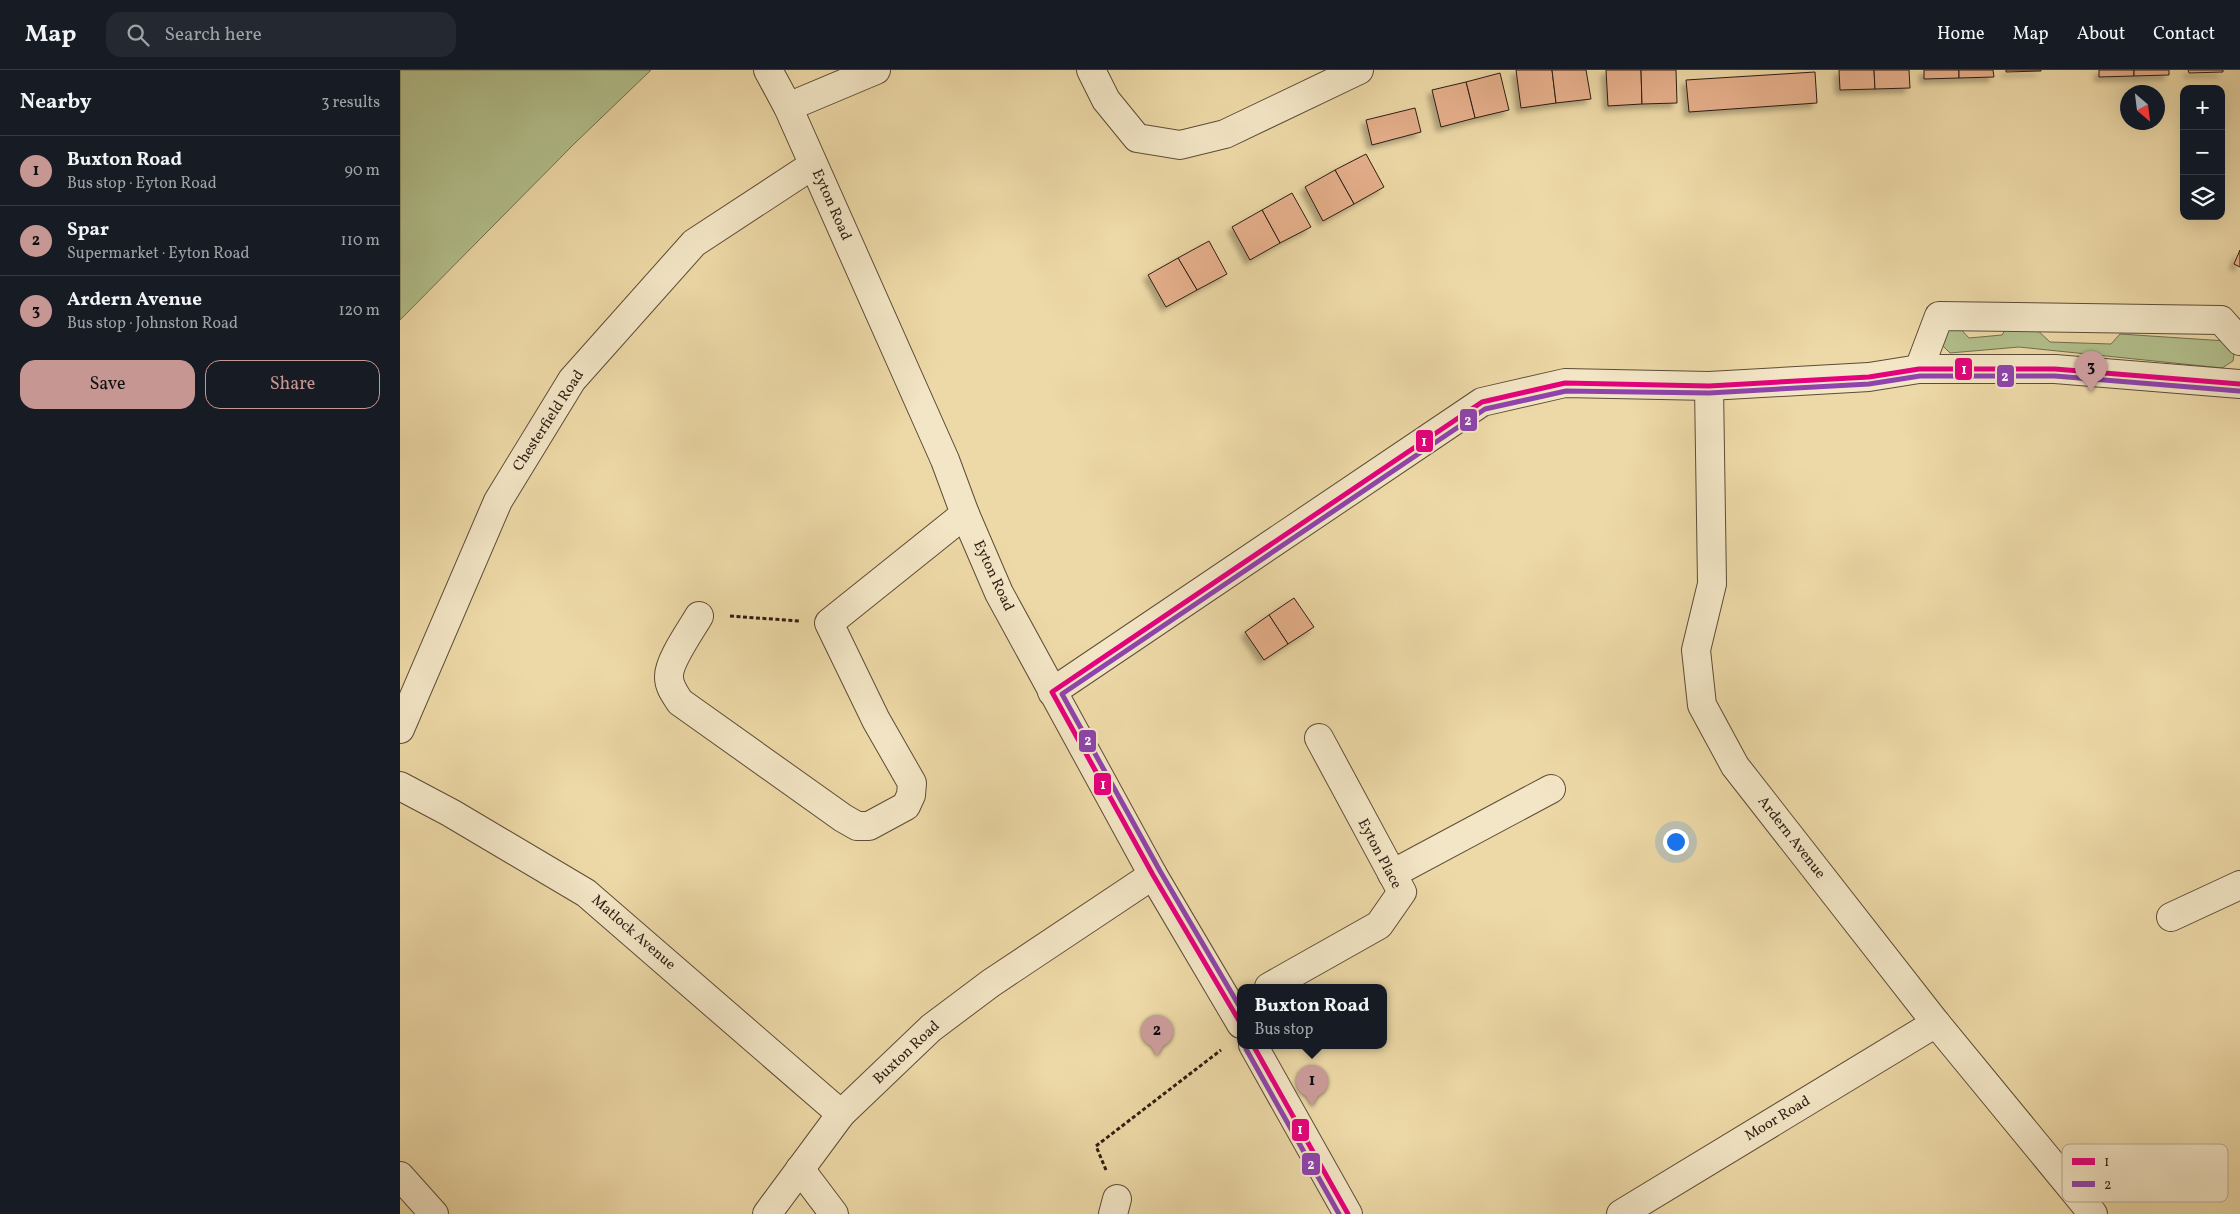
<!DOCTYPE html>
<meta charset="utf-8">
<style>
body{margin:0;font-family:Vollkorn,serif;background:#242831;color:#f1f3f6}
.controls{position:absolute;right:15px;top:15px;display:grid;overflow:hidden;border-radius:10px;box-shadow:0 5px 20px #0002}
.controls button{width:45px;height:45px;display:grid;place-items:center;padding:0;border:0;border-bottom:1px solid #363941;background:#171b24;color:#f1f3f6;font:25px sans-serif}
.compass{position:absolute;left:1720px;top:15px;width:45px;height:45px;border-radius:50%;background:#171b24;box-shadow:0 5px 20px #0002;rotate:152deg}
.you{position:absolute;left:1275px;top:771px;width:18px;height:18px;margin:-12px;border:4px solid #fff;border-radius:50%;background:#1a73e8;box-shadow:0 0 0 8px #1a73e833}
.badge{display:grid;place-items:center;width:32px;height:32px;border-radius:50%;background:#c59692;color:#111;font-size:16px;font-weight:700}
.pin{position:absolute;translate:-50% -41px;filter:drop-shadow(0 1px 2px #0008)}
.pin::after{content:'';position:absolute;top:26px;width:18px;height:15px;background:inherit;clip-path:polygon(0 0,100% 0,50% 100%)}
.popup{position:absolute;left:837px;top:914px;width:150px;height:65px;box-sizing:border-box;display:grid;place-content:center;border-radius:10px;background:#171b24;filter:drop-shadow(0 1px 4px #0005);font-size:16px;white-space:nowrap;color:#9ea1a6}
.popup b{font-size:19px;color:#f1f3f6}
.popup::after{content:'';position:absolute;left:50%;top:100%;margin-left:-10px;border:10px solid transparent;border-top-color:#171b24}
.list{margin:0;padding:0;list-style:none}
h2{display:flex;justify-content:space-between;align-items:center;height:65px;margin:0;padding:0 20px;font-size:21px}
h2 small{font-size:16px;font-weight:400;color:#9ea1a6}
.list li{display:grid;grid-template-columns:32px 1fr auto;gap:15px;align-items:center;box-sizing:border-box;height:70px;padding:0 20px;border-top:1px solid #363941}
.list b{display:block;font-size:19px;white-space:nowrap}
.list p{margin:0;font-size:16px;white-space:nowrap;color:#9ea1a6}
.list em{font-size:16px;font-style:normal;color:#9ea1a6}
.actions{display:flex;gap:10px;padding:15px 20px}
.actions a{flex:1;padding:11px 0;border:1px solid #c59692;border-radius:15px;text-align:center;font-size:18px;color:#c59692}
.actions .main{background:#c59692;color:#111}
.icon{flex:none;width:28px;height:28px;fill:none;stroke:currentColor;stroke-width:2;stroke-linecap:round;stroke-linejoin:round}
.map{position:relative;flex:none;width:1840px;height:1144px;overflow:hidden}
header{display:flex;align-items:center;gap:30px;box-sizing:border-box;height:70px;padding:0 25px;background:#171b24;border-bottom:1px solid #363941}
header strong{font-size:24px}
nav{display:flex;gap:28px;margin-inline-start:auto;font-size:18px}
.search{width:350px;height:45px;background:#242831;display:flex;align-items:center;gap:12px;box-sizing:border-box;padding:0 18px;border-radius:15px;color:#9ea1a6;font-size:19px}
main{display:flex}
aside{flex:1;background:#171b24}
.map>svg:first-child{display:block}
</style>
<header>
<strong>Map</strong>
<div class="search"><svg class="icon" aria-label="search" viewBox="0 0 24 24"><circle cx="10" cy="10" r="6"/><path d="M15 15l6 6"/></svg>Search here</div>
<nav><a>Home</a><a>Map</a><a>About</a><a>Contact</a></nav>
</header>
<main>
<aside>
<h2>Nearby<small>3 results</small></h2>
<ul class="list">
<li><span class="badge">1</span><div><b>Buxton Road</b><p>Bus stop · Eyton Road</p></div><em>90 m</em></li>
<li><span class="badge">2</span><div><b>Spar</b><p>Supermarket · Eyton Road</p></div><em>110 m</em></li>
<li><span class="badge">3</span><div><b>Ardern Avenue</b><p>Bus stop · Johnston Road</p></div><em>120 m</em></li>
</ul>
<div class="actions"><a class="main">Save</a><a>Share</a></div>
</aside>
<div class="map">
<svg width="1840" height="1144" viewBox="0 0 1840 1144">
<defs>
<filter id="shadow"><feDropShadow dx="-4.5" dy="4.5" stdDeviation="2.5" flood-color="#0004"/></filter>
</defs>
<rect width="100%" height="100%" fill="#edd9a7"/>
<filter id="stains"><feTurbulence type="fractalNoise" baseFrequency=".004" numOctaves="4"/><feColorMatrix values="0 0 0 0 .2 0 0 0 0 .09 0 0 0 0 .02 0 0 0 .5 -.17"/></filter>
<radialGradient id="worn" r=".72"><stop offset=".6" stop-color="#630" stop-opacity="0"/><stop offset="1" stop-color="#630" stop-opacity=".3"/></radialGradient>
<g fill="#b2c08c" stroke="#706e4f">
<polygon points="0,0 251,0 174,74 0,250"/>
<polygon points="1555,253 1569,268 1602,265 1609,254 1634,257 1650,272 1711,274 1720,264 1826,271 1835,278 1833,291 1822,298 1619,277 1550,283 1536,269"/>
</g>
<g fill="#e5af8b" stroke="#2d1d12" filter="url(#shadow)">
<polygon points="1116,0 1152,0 1156,33 1121,38"/>
<polygon points="1152,0 1186,0 1191,29 1156,33"/>
<polygon points="1206,0 1241,0 1242,34 1208,36"/>
<polygon points="1241,0 1276,0 1277,33 1242,34"/>
<polygon points="1439,0 1474,0 1475,19 1440,20"/>
<polygon points="1474,0 1509,0 1510,18 1475,19"/>
<polygon points="1524,0 1559,0 1559,8 1524,9"/>
<polygon points="1559,0 1593,0 1594,7 1559,8"/>
<polygon points="1606,0 1641,0 1641,1 1606,2"/>
<polygon points="1699,0 1734,0 1734,6 1699,7"/>
<polygon points="1734,0 1769,0 1769,5 1734,6"/>
<polygon points="1788,0 1823,0 1823,2 1789,3"/>
<polygon points="1415,2 1417,33 1289,42 1286,10"/>
<polygon points="1100,3 1109,40 1075,48 1066,12"/>
<polygon points="1066,12 1075,48 1041,57 1032,20"/>
<polygon points="1015,38 1021,62 972,75 966,50"/>
<polygon points="966,84 984,117 954,134 935,100"/>
<polygon points="935,100 954,134 923,151 905,117"/>
<polygon points="892,123 911,157 880,173 862,140"/>
<polygon points="862,140 880,173 850,190 832,157"/>
<polygon points="809,171 827,204 797,220 778,188"/>
<polygon points="1840,180 1840,197 1834,194"/>
<polygon points="778,188 797,220 766,237 748,205"/>
<polygon points="894,528 914,557 888,574 869,545"/>
<polygon points="869,545 888,574 864,590 845,562"/>
</g>
<g fill="none" stroke-linecap="round" stroke-linejoin="round">
<g stroke="#5d4c37" stroke-width="30">
<g id="minor">
<polyline points="368,0 388,37 545,390 565,444 599,523 753,805 841,954"/>
<polyline points="691,0 706,30 737,68 780,75 825,64 959,0"/>
<polyline points="388,37 476,0"/>
<polyline points="1519,299 1539,246 1821,250 1840,271"/>
<polyline points="1309,316 1312,514 1296,580 1302,635 1335,696 1536,953 1693,1144"/>
<path d="M299,546C291,560 268,592 269,607C269,617 275,624 280,632L443,748L457,756H469L506,736L511,725L512,713L476,650L429,553L565,444"/>
<polyline points="652,622 1082,332 1165,313 1309,316 1469,307 1519,299 1655,299 1840,314"/>
<polyline points="0,659 98,431 172,310 294,173 413,95"/>
<polyline points="0,716 51,743 186,823 441,1044"/>
<polyline points="992,804 1151,719"/>
<polyline points="1771,847 1840,815"/>
<polyline points="869,917 979,855 1002,822 919,668"/>
<polyline points="853,975 948,1144"/>
<polyline points="400,1099 434,1144"/>
<polyline points="0,1106 34,1144"/>
<polyline points="367,1144 441,1044 531,958 591,913 753,805"/>
<polyline points="713,1144 717,1129"/>
<polyline points="1221,1144 1536,953"/>
</g>
</g>
<g stroke="#2d1d12" stroke-width="3" stroke-dasharray="4 2.5" stroke-linecap="butt">
<polyline points="330,546 399,551"/>
<polyline points="706,1100 696,1076 821,980"/>
</g>
<use href="#minor" stroke="#f3e6c6" stroke-width="28"/>
<g stroke="#f3e6c6" stroke-width="9">
<g id="bus-1">
<polyline points="841,954 753,805 652,622 1082,332 1165,313 1309,316 1469,307 1519,299 1655,299 1840,314"/>
<polyline points="853,975 948,1144"/>
</g>
</g>
<g stroke="#f3e6c6" stroke-width="9">
<g id="bus-2">
<polyline points="841,939 760,801 662,624 1085,339 1166,321 1309,323 1469,314 1520,306 1655,306 1839,321"/>
<polyline points="846,979 939,1144"/>
</g>
</g>
<use href="#bus-1" stroke="#e5007d" stroke-width="5"/>
<use href="#bus-2" stroke="#8e44ad" stroke-width="5"/>
</g>
<g text-anchor="middle" dominant-baseline="central" stroke-width="4" stroke-linejoin="round" paint-order="stroke">
<g font-size="15" fill="#2d1d12" stroke="#f3e6c6">
<text transform="translate(431 135) rotate(66)">Eyton Road</text>
<text transform="translate(149 351) rotate(-57)">Chesterfield Road</text>
<text transform="translate(593 506) rotate(65)">Eyton Road</text>
<text transform="translate(1391 768) rotate(52)">Ardern Avenue</text>
<text transform="translate(979 784) rotate(62)">Eyton Place</text>
<text transform="translate(233 863) rotate(41)">Matlock Avenue</text>
<text transform="translate(507 983) rotate(-43)">Buxton Road</text>
<text transform="translate(1378 1049) rotate(-31)">Moor Road</text>
</g>
</g>
<rect x="1662" y="1074" width="166" height="58" rx="8" fill="#f3e6c6" stroke="#b8aa90" stroke-width="1"/>
<rect x="1672" y="1088" width="23" height="7" fill="#e5007d"/>
<rect x="1672" y="1111" width="23" height="6" fill="#8e44ad"/>
<g font-size="14" fill="#2d1d12">
<text x="1704" y="1096">1</text>
<text x="1704" y="1119">2</text>
</g>
<g stroke="#f3e6c6" stroke-width="2">
<rect x="1554" y="287" width="19" height="24" rx="5" fill="#e5007d"/>
<rect x="1596" y="294" width="19" height="24" rx="5" fill="#8e44ad"/>
<rect x="1059" y="338" width="19" height="24" rx="5" fill="#8e44ad"/>
<rect x="1015" y="359" width="19" height="24" rx="5" fill="#e5007d"/>
<rect x="678" y="659" width="19" height="24" rx="5" fill="#8e44ad"/>
<rect x="693" y="702" width="19" height="24" rx="5" fill="#e5007d"/>
<rect x="891" y="1048" width="19" height="24" rx="5" fill="#e5007d"/>
<rect x="901" y="1082" width="20" height="24" rx="5" fill="#8e44ad"/>
</g>
<g font-size="14" text-anchor="middle" font-weight="bold" fill="#fff">
<text x="1564" y="304">1</text>
<text x="1605" y="311">2</text>
<text x="1068" y="355">2</text>
<text x="1024" y="376">1</text>
<text x="688" y="675">2</text>
<text x="703" y="719">1</text>
<text x="900" y="1064">1</text>
<text x="911" y="1099">2</text>
</g>
<rect width="100%" height="100%" filter="url(#stains)"/>
<rect width="100%" height="100%" fill="url(#worn)"/>
</svg>
<div class="controls">
<button>+</button>
<button>−</button>
<button><svg class="icon" aria-label="layers" viewBox="0 0 24 24"><path d="M12 4l9 5-9 5-9-5zM3 14l9 5 9-5"/></svg></button>
</div>
<svg class="compass" viewBox="-18 -18 36 36"><path d="M0-13l5 13h-10z" fill="#e53935"/><path d="M0 13l5-13h-10z" fill="#9ea1a6"/></svg>
<div class="you"></div>
<div class="pin badge" style="left:912px;top:1036px">1</div>
<div class="popup"><b>Buxton Road</b>Bus stop</div>
<div class="pin badge" style="left:757px;top:986px">2</div>
<div class="pin badge" style="left:1691px;top:322px">3</div>
</div>
</main>
